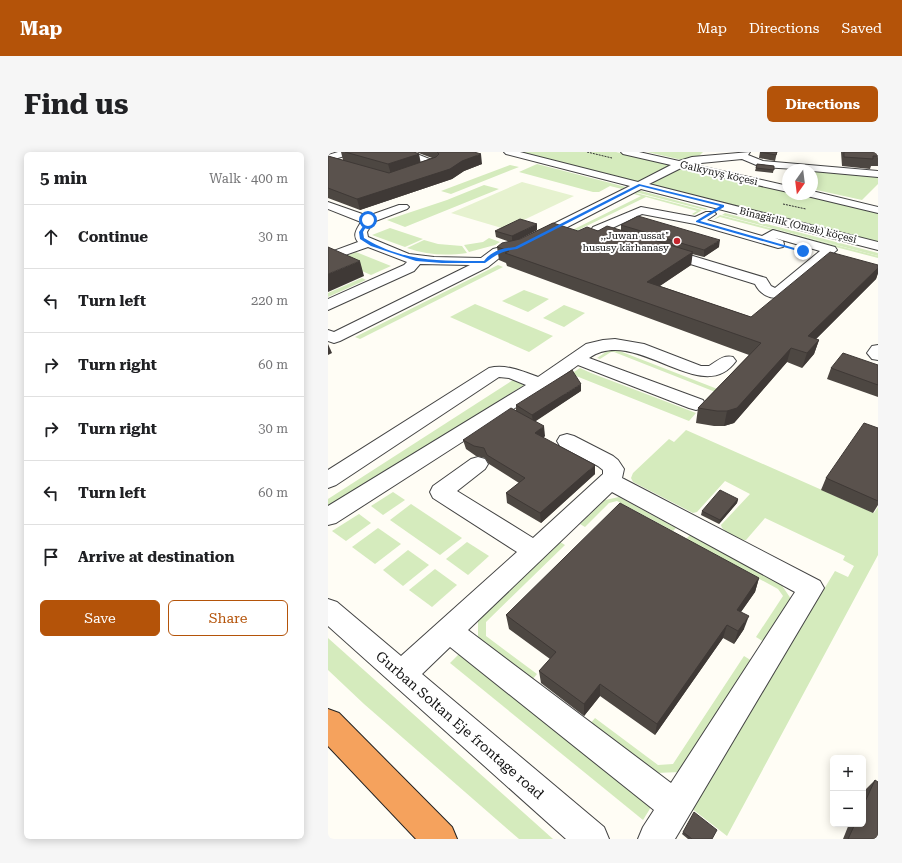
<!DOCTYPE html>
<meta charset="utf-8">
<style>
body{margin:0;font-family:"Roboto Serif",serif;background:#f6f6f6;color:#202124}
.controls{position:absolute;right:12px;bottom:12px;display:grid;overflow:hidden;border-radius:6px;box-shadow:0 2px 10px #0003}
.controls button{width:36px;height:36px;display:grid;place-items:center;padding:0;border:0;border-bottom:1px solid #e0e0e0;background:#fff;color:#202124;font:20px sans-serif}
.compass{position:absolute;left:454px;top:12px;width:36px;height:36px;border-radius:50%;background:#fff;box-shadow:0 2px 10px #0003;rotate:194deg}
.stop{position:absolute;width:12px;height:12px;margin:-9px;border:3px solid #1a73e8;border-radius:50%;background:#fff}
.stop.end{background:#1a73e8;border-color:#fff;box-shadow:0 1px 4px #0008}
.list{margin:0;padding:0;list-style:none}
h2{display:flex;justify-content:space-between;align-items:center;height:52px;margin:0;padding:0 16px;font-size:17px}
h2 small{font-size:13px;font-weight:400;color:#757577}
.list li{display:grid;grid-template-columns:26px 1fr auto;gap:12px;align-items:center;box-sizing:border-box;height:64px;padding:0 16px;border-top:1px solid #e0e0e0}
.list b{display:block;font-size:15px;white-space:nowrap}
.list em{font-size:13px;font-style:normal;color:#757577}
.actions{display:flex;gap:8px;padding:12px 16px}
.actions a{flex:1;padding:9px 0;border:1px solid #b45309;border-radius:6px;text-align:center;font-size:14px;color:#b45309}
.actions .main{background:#b45309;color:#fff}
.icon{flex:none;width:22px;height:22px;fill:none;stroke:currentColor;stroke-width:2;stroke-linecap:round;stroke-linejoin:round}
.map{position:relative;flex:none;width:550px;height:687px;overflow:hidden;border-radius:6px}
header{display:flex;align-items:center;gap:24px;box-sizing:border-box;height:56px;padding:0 20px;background:#b45309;color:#fff}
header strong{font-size:19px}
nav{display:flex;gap:22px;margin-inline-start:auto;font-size:14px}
.intro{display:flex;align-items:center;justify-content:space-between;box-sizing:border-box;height:96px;padding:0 24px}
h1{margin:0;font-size:28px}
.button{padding:10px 18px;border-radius:6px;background:#b45309;color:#fff;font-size:14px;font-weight:700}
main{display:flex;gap:24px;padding:0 24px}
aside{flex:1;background:#fff;border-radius:6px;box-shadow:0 2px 10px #0003}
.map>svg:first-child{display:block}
</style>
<header>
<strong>Map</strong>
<nav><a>Map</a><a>Directions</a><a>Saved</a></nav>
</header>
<div class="intro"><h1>Find us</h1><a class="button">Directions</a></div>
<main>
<aside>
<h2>5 min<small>Walk · 400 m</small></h2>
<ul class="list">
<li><svg class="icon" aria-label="ahead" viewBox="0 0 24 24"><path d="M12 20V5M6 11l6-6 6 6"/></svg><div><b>Continue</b></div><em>30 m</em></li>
<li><svg class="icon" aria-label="left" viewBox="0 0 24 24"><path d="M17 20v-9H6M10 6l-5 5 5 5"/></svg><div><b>Turn left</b></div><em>220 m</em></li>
<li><svg class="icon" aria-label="right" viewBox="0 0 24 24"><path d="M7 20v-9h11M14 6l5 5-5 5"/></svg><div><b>Turn right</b></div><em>60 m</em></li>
<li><svg class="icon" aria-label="right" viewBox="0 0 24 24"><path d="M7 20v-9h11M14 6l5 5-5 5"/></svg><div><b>Turn right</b></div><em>30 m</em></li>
<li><svg class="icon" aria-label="left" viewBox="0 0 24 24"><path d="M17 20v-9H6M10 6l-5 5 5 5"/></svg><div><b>Turn left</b></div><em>60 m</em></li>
<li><svg class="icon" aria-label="arrive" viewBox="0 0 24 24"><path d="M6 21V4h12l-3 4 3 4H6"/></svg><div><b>Arrive at destination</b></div></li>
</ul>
<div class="actions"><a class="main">Save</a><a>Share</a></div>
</aside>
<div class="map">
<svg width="550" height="687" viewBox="0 0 550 687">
<rect width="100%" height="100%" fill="#fffdf5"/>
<g fill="#d5ebbd">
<polygon points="191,0 288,0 460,39 460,42 472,42 550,60 550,90"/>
<polygon points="319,0 375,0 370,5 354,8"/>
<polygon points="209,12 298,35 294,37 282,34 271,40 265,40 191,20"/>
<polygon points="182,13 191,15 123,42 113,39"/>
<polygon points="461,16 548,23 550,24 550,32 534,48 484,37 484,18 461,18"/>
<polygon points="156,33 171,37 77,75 59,68 119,48"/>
<polygon points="310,38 380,57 377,58 307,40"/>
<polygon points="308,41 374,58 366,63 364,62 369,59 318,45 203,101 200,100 313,44 306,42"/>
<polygon points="397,61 550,101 550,104 394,63"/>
<polygon points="392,63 550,104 550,106 392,65 385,68"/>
<polygon points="62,76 95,87 77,95 44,83"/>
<polygon points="161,86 172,90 167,93 141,100 136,93 155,90"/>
<path d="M96,88L110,92L134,94L139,101C118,104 99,103 79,96Z"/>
<polygon points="28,100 63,114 43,123 9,108"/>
<polygon points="170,113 175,115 32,187 27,185"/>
<polygon points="34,126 38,128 0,145 0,141"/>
<polygon points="196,138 221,147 200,160 174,149"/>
<polygon points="147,152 225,184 201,200 122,165"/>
<polygon points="236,153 257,161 236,175 215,166"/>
<polygon points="281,198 289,198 392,238 390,241 286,200 283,200 272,207 269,206"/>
<polygon points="252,216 263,221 368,261 361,269 243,222"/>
<polygon points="185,228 196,233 0,356 0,347"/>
<path d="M358,278L546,361L550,355V403L399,684L363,656L507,419L520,425L526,414L515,408L517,404L437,366L418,388C411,388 394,380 393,373L422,342L397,329L369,360L365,361L305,330L303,326L305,321L341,287L346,290Z"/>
<polygon points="65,340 77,348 55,363 43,354"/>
<polygon points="291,345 348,376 345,379 289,349 281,351 257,375 252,372 277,348"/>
<polygon points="83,352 134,386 112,403 62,368"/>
<polygon points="31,362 43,371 18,389 4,379"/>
<polygon points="50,376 73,392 47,412 24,395"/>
<polygon points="362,383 453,432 463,447 436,490 428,485 455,444 450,437 358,387"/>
<polygon points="139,390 161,404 140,423 118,407"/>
<polygon points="232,390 237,393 158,470 158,484 209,522 204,528 150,487 150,469"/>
<polygon points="80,398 101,413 75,434 55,418"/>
<polygon points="107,417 129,433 104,455 81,438"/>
<polygon points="0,486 225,687 191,687 36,552 0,518"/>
<polygon points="131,502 323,655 315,668 122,511"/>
<polygon points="416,504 424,509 353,620 327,621 262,572 267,566 330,613 345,612"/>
</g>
<polygon fill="#e6f2cf" points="194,30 246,44 177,77 123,61"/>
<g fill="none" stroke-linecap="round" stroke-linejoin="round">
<g stroke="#444" stroke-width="2">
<g id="minor">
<polygon points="10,0 25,0 23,2 0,9 0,3"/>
<polygon points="70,0 84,0 109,10 111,12 109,14 91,21 83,21 82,19 83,17 97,12 72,2"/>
<path d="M176,0H192L310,30L343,13L295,2L293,0H311L351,9L364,5L422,0L420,3L435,9L550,19V25L484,19V18L433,15L414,7L363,12L460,34V40L353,16L321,32L550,90V98L313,37L193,99L175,103L160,115L12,189L6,191L0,189V178L6,180L142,113L92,112L86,119L0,158V147L76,113L79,110L40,95L0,109V101L30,90C24,83 29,77 33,70L0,57V50L40,64L71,53H79L81,55L79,57L45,70L39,80L40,85L81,102L106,105L153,106L165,97L185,92L302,34L178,2Z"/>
<polygon points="484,39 550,55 550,61 479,44 478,42 484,42"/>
<path d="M313,55L367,65L378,60H386L388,62L379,68L434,84L445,78L507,95L509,98L453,145C442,148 432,142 427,132L330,102L328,99L330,96L335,95L438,126L443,134L447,136L492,99L447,86L455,89L456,92L455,95L450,96L367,72L314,62L280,78L300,84L302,87L300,90H292L265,81L263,78L265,75Z"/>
<path d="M287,187L316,192L373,214H381C390,209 394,203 405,205L408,209C374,257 308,173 261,206L375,248L377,252L375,256L368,258L361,256L250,213L218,236L8,371L0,373V354L198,233L181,226L171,225L8,333L0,336V318L161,216C178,212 194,219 210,225L258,192L275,188Z"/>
<polygon points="550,193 550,208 544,207 539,201 544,194"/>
<path d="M239,282L246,284L285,304L290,308L296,317L294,326L492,429L496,436L347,687H310L315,675L326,658L122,495L94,522L276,675L281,687H238L0,474V447L9,450L73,504L189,400L105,346L102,340L105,334L143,307L150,305L157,307L160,312L157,317L129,339L205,386L275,322V318L270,314L232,294L229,289L232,284ZM284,340L467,440L343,631L140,478Z"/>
</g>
</g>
<g stroke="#222" stroke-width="2">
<polygon id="highway" points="0,557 11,561 124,675 129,687 88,687 0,594"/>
</g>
<g stroke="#333" stroke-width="1" stroke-dasharray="2 1" stroke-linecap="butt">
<polyline points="259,0 284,6"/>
<polyline points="455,52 478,57"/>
</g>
<use href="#minor" fill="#fff" fill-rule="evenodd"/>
<use href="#highway" fill="#f5a25d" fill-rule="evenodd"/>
</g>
<g fill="#4d4742">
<polygon points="13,0 86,0 92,10 104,6 88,0 146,0 154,12 136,19 124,27 32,58 0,46 0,4 15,8"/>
<polygon points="432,0 449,0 447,9 431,6"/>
<polygon points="513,0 550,0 550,14 543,14 542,17 514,14"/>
<polygon points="429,12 446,14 445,21 427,19"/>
<polygon points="293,73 391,95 376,105 364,102 363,113 332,134 423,165 550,113 550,121 548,127 488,187 491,188 486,202 474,216 459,210 406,271 396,274 386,274 368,271 370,256 421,203 179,114 178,111 171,108 169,95 182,90 168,85 167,79 209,78 190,88 250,79 293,78"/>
<polygon points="550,213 550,245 499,227 503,216"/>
<polygon points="253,239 207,269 217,284 215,286 267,322 213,371 179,351 178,341 191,331 161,312 157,306 148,304 138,297 135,288 188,259 188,253"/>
<polygon points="550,276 550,353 545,361 493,338 498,326"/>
<polygon points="410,347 409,351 391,372 373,363 374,359"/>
<polygon points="431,426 427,440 413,460 416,477 406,492 395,486 327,583 272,544 256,564 213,531 211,519 222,507 181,477 178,463"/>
<polygon points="547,628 550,687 515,687 521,672 535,672 535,642 537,638"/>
<polygon points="355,680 384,687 360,687 354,682"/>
</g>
<g fill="#3f3936">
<polygon points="91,2 93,12 63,22 60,12"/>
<polygon points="153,2 154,12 136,19 124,27 32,58 29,47"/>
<polygon points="209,72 209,78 184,91 184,84"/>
<polygon points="392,88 391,95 376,105 376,98"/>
<polygon points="365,100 363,113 318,143 319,130"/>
<polygon points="32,109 36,124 0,140 0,122"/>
<polygon points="550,116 550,121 548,127 476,199 480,184"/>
<polygon points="491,188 486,202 474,216 479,201"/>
<polygon points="0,192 4,201 0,203"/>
<polygon points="463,196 459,210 406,271 396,274 399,259"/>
<polygon points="253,232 253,239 205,271 204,263"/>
<polygon points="216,274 217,284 208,291 207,281"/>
<polygon points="267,313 267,322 213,371 212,361"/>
<polygon points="410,347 409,351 391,372 392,368"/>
<polygon points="431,426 427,440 405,471 409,458"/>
<polygon points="421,464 416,477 406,492 410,479"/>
<polygon points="399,473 395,486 327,583 329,572"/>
<polygon points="272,532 272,544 256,564 256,552"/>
</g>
<g fill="#5a524d" stroke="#3f3936">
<polygon points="17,0 86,0 91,2 60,12"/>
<polygon points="109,0 146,0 153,2 134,9 122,17 29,47 0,36 0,4 61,21 108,5 111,2"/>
<polygon points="432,0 449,0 448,3"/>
<polygon points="516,0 550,0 550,4 545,4 545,7 516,5"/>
<polygon points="429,12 446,14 446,18 428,16"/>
<polygon points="310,64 392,88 376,98 293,73"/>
<polygon points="192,67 209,72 184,84 167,79"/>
<polygon points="225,71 250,79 259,75 270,79 279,74 365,100 319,130 423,165 502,100 550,113 550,116 480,184 491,188 479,201 463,196 409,256 399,259 389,259 370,256 433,191 177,101 181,99 169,95 174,91 192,87"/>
<polygon points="0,95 32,109 0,122"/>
<polygon points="515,201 550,213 550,233 503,216"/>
<polygon points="244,218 253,232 204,263 188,253"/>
<polygon points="183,256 216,274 207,281 267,313 212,361 178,341 197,326 159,303 156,296 146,294 135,288"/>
<polygon points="536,271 550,276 550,349 498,326"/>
<polygon points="392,338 410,347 392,368 374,359"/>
<polygon points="292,351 431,426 409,458 421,464 410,479 399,473 329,572 272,532 256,552 211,519 228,500 178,463"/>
<polygon points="547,628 550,630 550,687 520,687 527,672 535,672 535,654"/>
<polygon points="366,660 389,678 384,687 364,687 355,680"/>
</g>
<path fill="#1a73e8" d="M311,32L396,53V55L372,69L477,99L473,100L368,70V69L392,54L312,34L189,97C174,99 169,102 157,111H114L88,109L43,94L32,87L31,80L40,67L42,68L35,80L36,86C75,110 113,109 156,109C163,99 176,96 187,95Z"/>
<circle fill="#c4262e" stroke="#fff" stroke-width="1.5" cx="349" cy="89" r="4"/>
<g text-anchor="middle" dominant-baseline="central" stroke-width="4" stroke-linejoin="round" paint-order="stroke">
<g font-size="10" fill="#111" stroke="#fff">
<text transform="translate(391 21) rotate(13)">Galkynyş köçesi</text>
<text transform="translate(470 73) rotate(14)">Binagärlik (Omsk) köçesi</text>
</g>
<g font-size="10" fill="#111" stroke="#fff" text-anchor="end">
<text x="341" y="83">,,Juwan ussat"<tspan x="341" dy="12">hususy kärhanasy</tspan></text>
</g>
<g font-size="14" fill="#111" stroke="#fff">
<text transform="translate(132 573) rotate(41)">Gurban Soltan Eje frontage road</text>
</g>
</g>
</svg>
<div class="controls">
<button>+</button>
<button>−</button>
</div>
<svg class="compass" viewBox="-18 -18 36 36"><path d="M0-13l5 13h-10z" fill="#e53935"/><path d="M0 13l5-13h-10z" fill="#757577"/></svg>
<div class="stop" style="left:40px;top:68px"></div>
<div class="stop end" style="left:475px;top:99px"></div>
</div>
</main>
